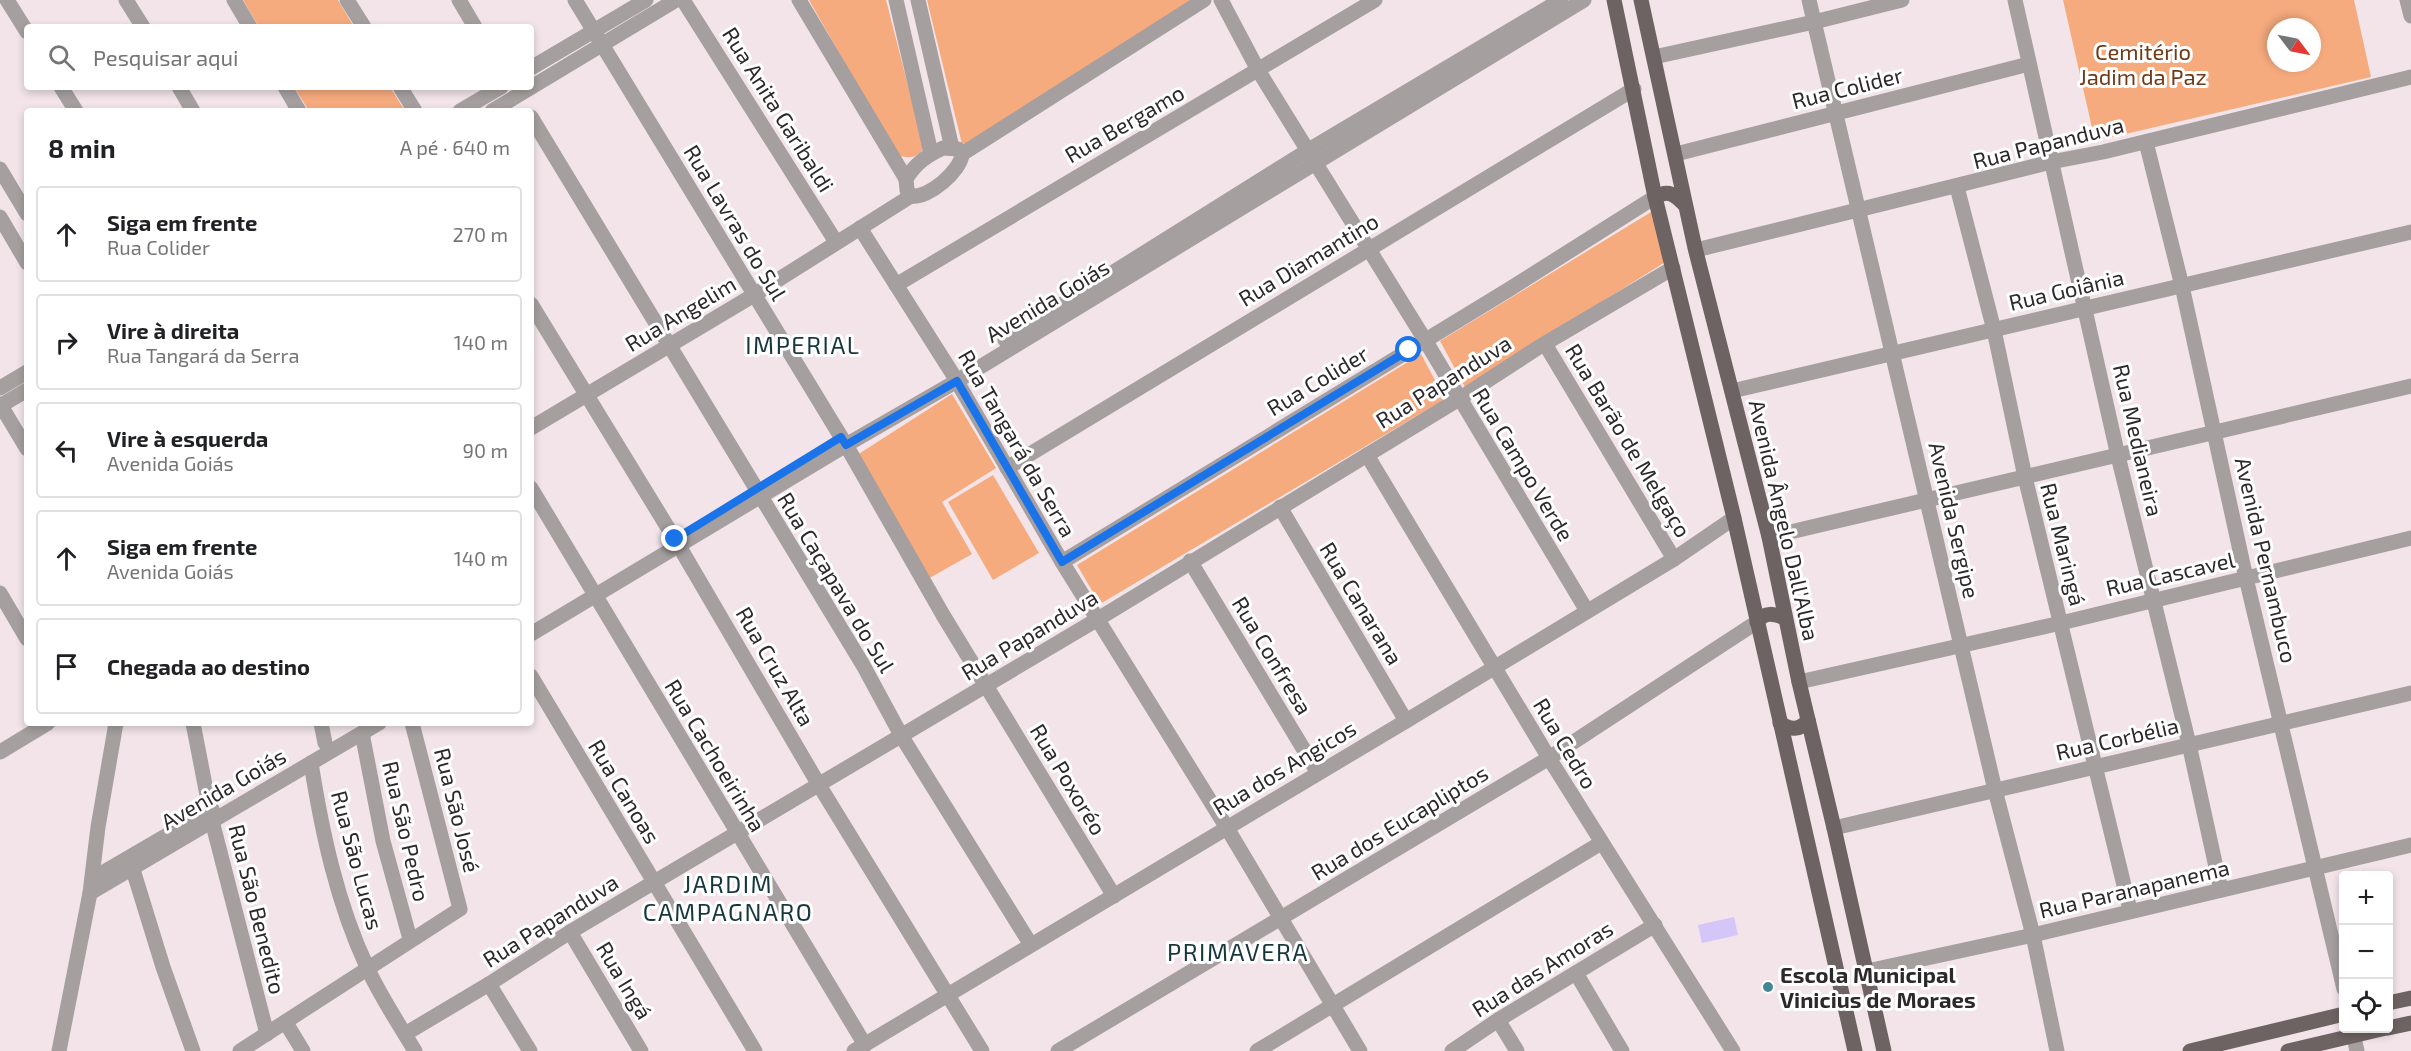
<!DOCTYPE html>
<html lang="pt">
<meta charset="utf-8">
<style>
body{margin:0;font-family:"Exo 2",sans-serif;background:#f2f2f2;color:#202124}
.controls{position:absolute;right:18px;bottom:18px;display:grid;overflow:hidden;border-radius:6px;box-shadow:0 3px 9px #0003}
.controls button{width:54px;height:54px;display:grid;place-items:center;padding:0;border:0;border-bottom:2px solid #e0e0e0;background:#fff;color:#202124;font:30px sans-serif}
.compass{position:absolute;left:2267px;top:18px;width:54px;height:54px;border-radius:50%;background:#fff;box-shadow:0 3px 9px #0003;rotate:122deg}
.stop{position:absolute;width:18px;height:18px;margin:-14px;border:4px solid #1a73e8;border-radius:50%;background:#fff}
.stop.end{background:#1a73e8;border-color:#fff;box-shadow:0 2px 6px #0008}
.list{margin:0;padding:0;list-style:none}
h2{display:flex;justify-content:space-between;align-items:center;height:78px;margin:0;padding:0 24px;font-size:26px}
h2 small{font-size:20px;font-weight:400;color:#757577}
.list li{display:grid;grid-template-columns:39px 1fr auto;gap:18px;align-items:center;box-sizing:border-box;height:96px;margin:0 12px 12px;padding:0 12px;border:2px solid #e0e0e0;border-radius:6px}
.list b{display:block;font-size:22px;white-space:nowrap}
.list p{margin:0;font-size:20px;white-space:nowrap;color:#757577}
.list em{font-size:20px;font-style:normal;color:#757577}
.icon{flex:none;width:33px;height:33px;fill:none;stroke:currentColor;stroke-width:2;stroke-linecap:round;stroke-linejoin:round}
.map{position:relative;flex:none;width:2411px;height:1051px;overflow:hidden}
.search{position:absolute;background:#fff;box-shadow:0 3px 9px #0003;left:24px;top:24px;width:510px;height:66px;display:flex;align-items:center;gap:15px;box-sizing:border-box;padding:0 21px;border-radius:6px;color:#757577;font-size:22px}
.panel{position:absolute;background:#fff;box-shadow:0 3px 9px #0003;left:24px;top:108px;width:510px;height:618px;border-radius:6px}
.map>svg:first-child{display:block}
</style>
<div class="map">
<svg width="2411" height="1051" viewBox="0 0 2411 1051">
<rect width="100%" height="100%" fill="#f2e4e9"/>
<g fill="#f6ab7e" fill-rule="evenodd">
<polygon points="243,0 338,0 354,27 259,27"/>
<path d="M809,0H886L924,148C917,158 909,159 897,155Z"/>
<polygon points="927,0 1196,0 968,143 962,144"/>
<path d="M2063,0H2354L2371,77L2095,141ZM2276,27H2312V63H2276Z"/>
<polygon points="294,87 390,87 405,111 309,111"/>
<polygon points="1656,209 1667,261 1465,387 1440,341"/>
<polygon points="1421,354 1445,399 1100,604 1077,565"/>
<polygon points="952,394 996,468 942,502 972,554 926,580 854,457"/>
<polygon points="993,475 1039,553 993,580 948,502"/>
</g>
<polygon fill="#d4c6f9" points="1734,917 1738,935 1702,943 1698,925"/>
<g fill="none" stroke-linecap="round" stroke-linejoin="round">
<g stroke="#a59f9f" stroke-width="15">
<polyline points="7,0 27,32"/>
<polyline points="126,0 143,27"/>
<polyline points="234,0 250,27"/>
<polyline points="347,0 364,27"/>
<polyline points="459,0 475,27"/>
<polyline points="575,0 846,445 943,615 1114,896"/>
<polyline points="683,0 836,242"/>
<polyline points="799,0 906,179"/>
<polyline points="896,0 931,153"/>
<polyline points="918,0 952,148"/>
<polyline points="1221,0 1258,70 1425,340 1587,611"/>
<polyline points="1809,0 1995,790 2033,935 2057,1051"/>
<polyline points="2015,0 2118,456 2189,744 2221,890"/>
<polyline points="2407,0 2411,16"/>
<polyline points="1654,57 1814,22 1902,0"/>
<polyline points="531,68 646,0"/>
<polyline points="61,87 76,111"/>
<polyline points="179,87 193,111"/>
<polyline points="285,87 299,111"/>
<polyline points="400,87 415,111"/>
<polyline points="460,111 501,87"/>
<polyline points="492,111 676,0"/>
<polyline points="531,117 863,665 902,737 1031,945"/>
<polyline points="2146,142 2182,286 2246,578 2344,989"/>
<path d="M943,148L958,149L962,154C961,171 928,199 911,196L907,190L906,179C916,163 926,156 943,148Z"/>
<polyline points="962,154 1204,0"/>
<polyline points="1676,154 2029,64"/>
<polyline points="0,169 27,214"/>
<polyline points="1957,187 1994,330 2025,477 2130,910"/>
<polyline points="0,217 27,263"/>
<polyline points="860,228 952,373 1062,562 1227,828 1360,1051"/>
<polyline points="1696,250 2051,162 2103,152 2411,77"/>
<polyline points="896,285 1375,0"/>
<polyline points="531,304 679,546 819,785 982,1051"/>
<polyline points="1005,340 1307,151 1561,0"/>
<polyline points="1545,344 1674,559"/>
<polyline points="0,388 27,372"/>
<polyline points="1732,391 2411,232"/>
<polyline points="0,404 27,449"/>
<polyline points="0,406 27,390"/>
<polyline points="531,428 754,295 911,196"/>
<polyline points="1367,455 1549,758 1733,1051"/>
<polyline points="1007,468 1634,89"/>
<polyline points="531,488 865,1045"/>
<polyline points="1280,507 1406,721"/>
<polyline points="1769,537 2411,386"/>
<polyline points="1190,561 1318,773"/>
<polyline points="1062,562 1508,290 1655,197"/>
<polyline points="0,593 27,639"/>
<polyline points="531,634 846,445 957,381 1584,0"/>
<polyline points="531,676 755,1051"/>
<polyline points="1799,682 2061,623 2411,538"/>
<polyline points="193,723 212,821 267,1034"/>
<polyline points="321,723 325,743"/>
<polyline points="362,733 383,841 410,939"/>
<polyline points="0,752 48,723"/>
<path d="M311,763C322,832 337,903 367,967C380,996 399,1024 415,1051"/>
<polyline points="1834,828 2411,693"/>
<polyline points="130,860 163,967 193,1051"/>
<polyline points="92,879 212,809"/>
<polyline points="90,893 379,723"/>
<polyline points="570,932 641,1051"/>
<polyline points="1867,971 2033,935 2411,845"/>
<polyline points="1576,973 1622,1051"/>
<polyline points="489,984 530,1051"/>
<polyline points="1498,1020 1517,1051"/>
<polyline points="286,1023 303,1051"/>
<polyline points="2352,1028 2357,1051"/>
<polyline points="405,1034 489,984 570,932 1098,619 1459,399 1539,347 1673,268"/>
<polyline points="59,1051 90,893 98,827 116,723"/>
<polyline points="240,1051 460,909 412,723"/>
<polyline points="854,1051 1406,721 1674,559 1734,518"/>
<polyline points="1058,1051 1549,758 1757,622"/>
<polyline points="1257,1051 1601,843"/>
<polyline points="1452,1051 1498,1020 1655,925"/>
</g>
<g stroke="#6d6362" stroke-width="15">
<polyline points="1614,0 1655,197 1734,518 1855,1051"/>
<polyline points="1641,0 1695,248 1769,537 1799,682 1834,828 1884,1051"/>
<path d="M1655,197C1669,189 1675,195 1685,205"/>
<path d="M1757,622C1765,611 1774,614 1785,618"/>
<path d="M1780,723C1790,730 1800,731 1808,720"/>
<polyline points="2388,1003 2411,998"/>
<polyline points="2388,1028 2411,1023"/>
<polyline points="2190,1051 2344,1014"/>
<polyline points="2288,1051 2386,1028"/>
</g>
</g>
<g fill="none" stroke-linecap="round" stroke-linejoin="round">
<polyline stroke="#1a73e8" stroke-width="8" points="675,539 841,437 846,445 957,381 1062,562 1409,350"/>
</g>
<circle fill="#438795" stroke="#fff" stroke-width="2" cx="1768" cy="987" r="6"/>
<g text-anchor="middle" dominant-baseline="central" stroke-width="6" stroke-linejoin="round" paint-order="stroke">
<g font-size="22" fill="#6f3a15" stroke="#fff">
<text x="2143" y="51">Cemitério<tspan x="2143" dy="25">Jadim da Paz</tspan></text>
</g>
<g font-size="22" fill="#2d282a" stroke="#fff">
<text transform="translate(1847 87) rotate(-14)">Rua Colider</text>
<text transform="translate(779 109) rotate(58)">Rua Anita Garibaldi</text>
<text transform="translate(1124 123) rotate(-30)">Rua Bergamo</text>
<text transform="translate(2048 142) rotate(-14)">Rua Papanduva</text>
<text transform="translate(736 222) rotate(59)">Rua Lavras do Sul</text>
<text transform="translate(1308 259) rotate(-31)">Rua Diamantino</text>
<text transform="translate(2066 289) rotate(-13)">Rua Goiânia</text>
<text transform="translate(1047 300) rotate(-31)">Avenida Goiás</text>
<text transform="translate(680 313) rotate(-31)">Rua Angelim</text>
<text transform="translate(1317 380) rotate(-31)">Rua Colider</text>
<text transform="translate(1443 381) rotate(-32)">Rua Papanduva</text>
<text transform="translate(1629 440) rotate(59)">Rua Barão de Melgaço</text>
<text transform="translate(2139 440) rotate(77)">Rua Medianeira</text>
<text transform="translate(1018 443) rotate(60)">Rua Tangará da Serra</text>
<text transform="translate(1524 464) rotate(59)">Rua Campo Verde</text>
<text transform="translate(1785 520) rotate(77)">Avenida Ângelo Dall'Alba</text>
<text transform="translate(1955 520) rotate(77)">Avenida Sergipe</text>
<text transform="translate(2064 544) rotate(76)">Rua Maringá</text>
<text transform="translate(2267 560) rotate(77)">Avenida Pernambuco</text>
<text transform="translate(2170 573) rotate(-13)">Rua Cascavel</text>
<text transform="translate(837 582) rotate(59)">Rua Caçapava do Sul</text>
<text transform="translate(1362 603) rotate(59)">Rua Canarana</text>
<text transform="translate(1029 634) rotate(-31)">Rua Papanduva</text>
<text transform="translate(1273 655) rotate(59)">Rua Confresa</text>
<text transform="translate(776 666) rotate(60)">Rua Cruz Alta</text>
<text transform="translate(2117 738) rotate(-13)">Rua Corbélia</text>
<text transform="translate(1566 743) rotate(59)">Rua Cedro</text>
<text transform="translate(716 755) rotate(59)">Rua Cachoeirinha</text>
<text transform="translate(1284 767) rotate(-31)">Rua dos Angicos</text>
<text transform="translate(1069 779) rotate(59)">Rua Poxoréo</text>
<text transform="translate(223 788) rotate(-30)">Avenida Goiás</text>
<text transform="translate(625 791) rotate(59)">Rua Canoas</text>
<text transform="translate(458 810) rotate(76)">Rua São José</text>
<text transform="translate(1399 822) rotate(-31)">Rua dos Eucapliptos</text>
<text transform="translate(407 831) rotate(77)">Rua São Pedro</text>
<text transform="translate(358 860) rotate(75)">Rua São Lucas</text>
<text transform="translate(2134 888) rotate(-13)">Rua Paranapanema</text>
<text transform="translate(258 909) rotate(76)">Rua São Benedito</text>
<text transform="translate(550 920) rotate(-32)">Rua Papanduva</text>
<text transform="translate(1542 968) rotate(-32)">Rua das Amoras</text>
<text transform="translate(625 980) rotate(59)">Rua Ingá</text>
</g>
<g font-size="22" font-weight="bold" fill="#2d282a" stroke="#fff" text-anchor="start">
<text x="1780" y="974">Escola Municipal<tspan x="1780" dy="25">Vinicius de Moraes</tspan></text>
</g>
<g font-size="24" letter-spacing="1.5" fill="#16373d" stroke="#fff">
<text x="803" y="344">IMPERIAL</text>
<text x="728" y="883">JARDIM<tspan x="728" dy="28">CAMPAGNARO</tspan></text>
<text x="1238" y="951">PRIMAVERA</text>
</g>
</g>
</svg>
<div class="controls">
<button>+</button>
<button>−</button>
<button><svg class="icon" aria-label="locate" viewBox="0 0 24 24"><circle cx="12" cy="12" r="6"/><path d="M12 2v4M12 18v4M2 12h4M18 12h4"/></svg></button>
</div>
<svg class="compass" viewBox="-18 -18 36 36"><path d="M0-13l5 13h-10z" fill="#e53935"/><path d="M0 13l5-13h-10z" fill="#757577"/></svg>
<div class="stop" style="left:1409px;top:350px"></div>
<div class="stop end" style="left:675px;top:539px"></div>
<div class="search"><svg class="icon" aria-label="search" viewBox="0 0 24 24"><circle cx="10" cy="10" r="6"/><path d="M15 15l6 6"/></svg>Pesquisar aqui</div>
<section class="panel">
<h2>8 min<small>A pé · 640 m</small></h2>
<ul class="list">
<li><svg class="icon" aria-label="ahead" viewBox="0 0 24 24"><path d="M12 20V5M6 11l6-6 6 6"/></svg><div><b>Siga em frente</b><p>Rua Colider</p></div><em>270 m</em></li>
<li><svg class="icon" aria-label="right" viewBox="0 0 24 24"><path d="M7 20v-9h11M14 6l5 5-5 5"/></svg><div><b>Vire à direita</b><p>Rua Tangará da Serra</p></div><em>140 m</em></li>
<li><svg class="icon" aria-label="left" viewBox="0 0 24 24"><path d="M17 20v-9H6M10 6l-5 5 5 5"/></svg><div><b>Vire à esquerda</b><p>Avenida Goiás</p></div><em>90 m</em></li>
<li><svg class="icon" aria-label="ahead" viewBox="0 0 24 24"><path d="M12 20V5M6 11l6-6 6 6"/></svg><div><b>Siga em frente</b><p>Avenida Goiás</p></div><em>140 m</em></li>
<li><svg class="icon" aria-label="arrive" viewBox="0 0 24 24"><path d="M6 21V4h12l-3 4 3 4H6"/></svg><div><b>Chegada ao destino</b></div></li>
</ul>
</section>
</div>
